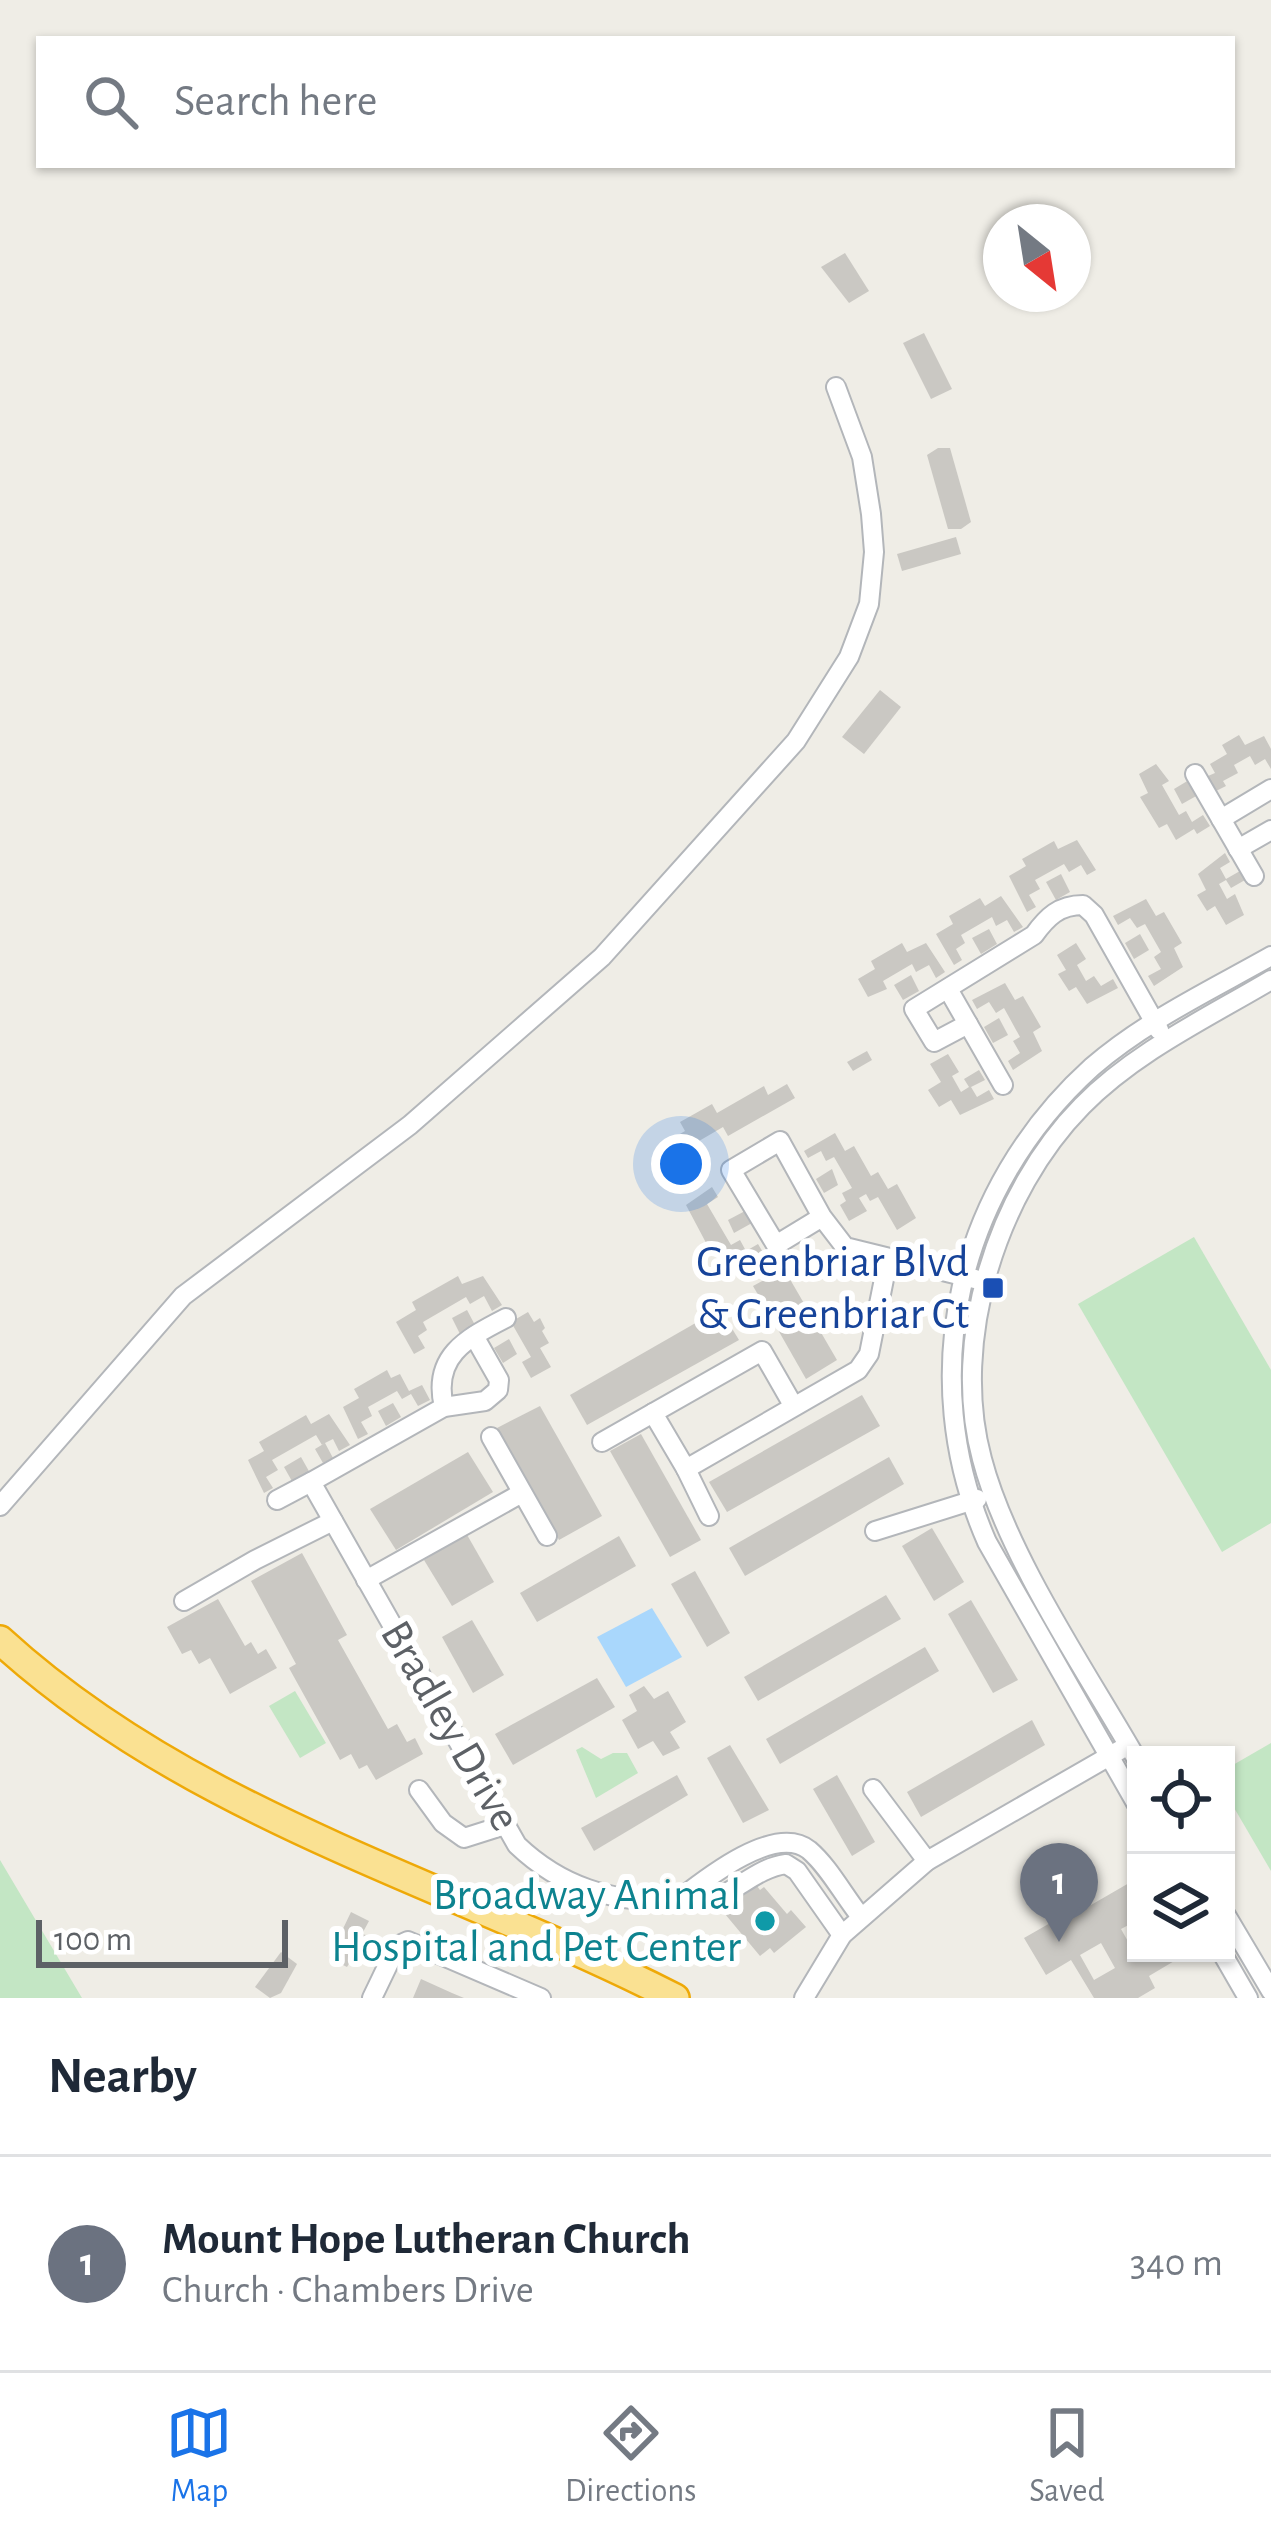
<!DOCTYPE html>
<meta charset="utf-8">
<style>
body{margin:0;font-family:"Alegreya Sans",sans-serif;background:#f2f2f3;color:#1f2937}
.controls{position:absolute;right:36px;bottom:36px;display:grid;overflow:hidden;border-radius:0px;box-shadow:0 3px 9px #0004}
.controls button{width:108px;height:108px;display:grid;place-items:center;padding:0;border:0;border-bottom:3px solid #e0e1e3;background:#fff;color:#1f2937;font:60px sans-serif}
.compass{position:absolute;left:983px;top:204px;width:108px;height:108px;border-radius:50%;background:#fff;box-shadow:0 3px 9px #0004;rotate:150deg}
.scale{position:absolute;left:36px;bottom:30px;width:252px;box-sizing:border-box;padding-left:12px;border:6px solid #5d6166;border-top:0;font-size:33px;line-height:42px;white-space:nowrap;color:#5d6166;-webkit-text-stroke:9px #fff;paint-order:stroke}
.you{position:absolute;left:681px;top:1164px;width:42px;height:42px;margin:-30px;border:9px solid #fff;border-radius:50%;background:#1a73e8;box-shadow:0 0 0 18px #1a73e833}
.badge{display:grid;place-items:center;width:78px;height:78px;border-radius:50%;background:#1a73e8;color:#fff;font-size:39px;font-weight:700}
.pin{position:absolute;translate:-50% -99px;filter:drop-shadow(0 3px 6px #0008)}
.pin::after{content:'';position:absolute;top:63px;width:42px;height:36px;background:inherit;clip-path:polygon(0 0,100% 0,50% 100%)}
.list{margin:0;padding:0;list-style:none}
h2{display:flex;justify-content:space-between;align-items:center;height:156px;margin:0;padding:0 48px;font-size:51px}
h2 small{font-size:39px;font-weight:400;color:#747a83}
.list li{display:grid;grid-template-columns:78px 1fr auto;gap:36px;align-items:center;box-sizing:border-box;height:216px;padding:0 48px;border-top:3px solid #e0e1e3}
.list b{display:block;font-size:45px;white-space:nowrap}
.list p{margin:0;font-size:39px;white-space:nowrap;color:#747a83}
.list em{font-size:39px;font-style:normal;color:#747a83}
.icon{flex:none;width:66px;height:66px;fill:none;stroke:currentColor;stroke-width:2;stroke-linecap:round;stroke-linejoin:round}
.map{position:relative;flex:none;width:1271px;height:1998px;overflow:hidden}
.search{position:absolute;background:#fff;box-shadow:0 3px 9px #0004;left:36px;right:36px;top:36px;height:132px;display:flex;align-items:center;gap:30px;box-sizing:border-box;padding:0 42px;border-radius:0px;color:#747a83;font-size:45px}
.sheet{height:372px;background:#fff}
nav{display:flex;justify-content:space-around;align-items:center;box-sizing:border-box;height:168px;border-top:3px solid #e0e1e3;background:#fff;font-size:33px;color:#747a83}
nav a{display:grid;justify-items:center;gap:6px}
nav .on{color:#1a73e8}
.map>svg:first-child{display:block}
</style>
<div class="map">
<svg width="1271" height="1998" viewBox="0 0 1271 1998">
<rect width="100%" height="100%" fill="#efede6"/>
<g fill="#c3e6c4">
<polygon points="1194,1237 1271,1370 1271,1523 1222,1552 1078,1304"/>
<polygon points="295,1691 326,1743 300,1758 269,1706"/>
<polygon points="1271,1743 1271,1871 1226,1794 1226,1769"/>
<polygon points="582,1747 601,1759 613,1753 627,1753 638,1773 596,1798 576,1750"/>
<polygon points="0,1860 82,1998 0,1998"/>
</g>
<polygon fill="#a9d7fc" points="652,1608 682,1657 626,1687 597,1637"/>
<g fill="#cac8c3" fill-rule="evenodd">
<polygon points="845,253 869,291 849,303 821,267"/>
<polygon points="924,333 952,389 931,399 903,343"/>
<polygon points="938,448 950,448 971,522 961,529 948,529 927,455"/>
<polygon points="956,537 961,554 902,571 897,554"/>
<polygon points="880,690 901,707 864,754 842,737"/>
<polygon points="1239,735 1245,745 1264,736 1271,749 1271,769 1265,759 1255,765 1250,756 1234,765 1238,773 1223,781 1226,786 1216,791 1208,776 1215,773 1210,764 1227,754 1222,745"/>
<polygon points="1156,764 1169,781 1162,785 1179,815 1186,811 1192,822 1203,815 1210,826 1197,834 1194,829 1176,840 1167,824 1159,828 1140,797 1148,793 1139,774"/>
<polygon points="1189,780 1198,795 1182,804 1174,789"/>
<polygon points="1077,840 1096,870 1087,875 1081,865 1069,872 1064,864 1035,880 1040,889 1029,895 1036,907 1027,912 1009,876 1026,866 1022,859 1054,841 1058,849"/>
<polygon points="1225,853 1230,862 1220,868 1226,879 1240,871 1245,880 1231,888 1226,880 1219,884 1227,899 1235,894 1244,915 1226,925 1215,906 1207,911 1197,895 1206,890 1198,874"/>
<polygon points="1061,874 1070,892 1056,900 1046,882"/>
<polygon points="1001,896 1023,927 1014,932 1007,920 996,926 992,917 961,935 965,943 956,949 962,960 954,965 936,934 953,924 949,916 980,898 985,906"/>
<polygon points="1146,899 1156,916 1164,912 1182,943 1174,948 1183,967 1154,986 1148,976 1161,969 1154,957 1161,952 1145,924 1137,928 1130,918 1118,925 1113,916"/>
<polygon points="989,929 997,944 981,954 972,938"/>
<polygon points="1140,934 1149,950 1134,959 1125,943"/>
<polygon points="902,943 907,952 926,943 945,972 936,978 929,965 916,972 912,964 883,981 887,989 868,997 858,979 875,969 871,961"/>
<polygon points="1076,943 1086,959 1077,965 1086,981 1094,976 1101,986 1113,979 1118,988 1087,1004 1076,987 1069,991 1058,974 1066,970 1057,955"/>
<polygon points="911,975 919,991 903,1000 894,985"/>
<polygon points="1005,983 1015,1000 1023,996 1041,1027 1033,1032 1042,1051 1013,1070 1008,1061 1020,1053 1013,1041 1020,1037 1004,1008 996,1013 989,1002 977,1009 972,1000"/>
<polygon points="999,1018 1008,1035 993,1043 984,1027"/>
<polygon points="867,1051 872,1060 853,1071 847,1062"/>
<polygon points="948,1054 959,1072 952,1076 961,1092 969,1087 964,1079 979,1070 985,1080 971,1087 977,1097 989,1090 994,1099 960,1115 951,1100 939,1107 928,1090 941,1082 930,1064"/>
<polygon points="787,1084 795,1098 728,1136 723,1127 675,1155 668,1141 685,1131 680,1122 712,1104 717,1113 764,1086 768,1095"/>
<polygon points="835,1133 845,1151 854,1146 871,1176 878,1172 888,1189 897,1184 916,1218 897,1230 878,1197 870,1201 866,1194 859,1198 867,1211 849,1221 840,1205 846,1201 842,1193 852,1188 834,1157 826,1161 821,1151 808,1158 804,1151"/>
<polygon points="832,1169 838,1185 824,1193 816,1179"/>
<polygon points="712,1187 718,1197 707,1204 731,1245 740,1240 746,1251 758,1244 764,1254 730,1267 721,1251 713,1256 686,1205"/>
<polygon points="745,1211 752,1223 734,1233 728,1220"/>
<polygon points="784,1269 837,1360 806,1379 753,1286"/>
<polygon points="458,1276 462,1284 483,1276 502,1305 492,1311 484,1296 470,1304 466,1297 423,1322 427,1330 418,1336 425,1348 414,1354 396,1322 416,1310 412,1302"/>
<polygon points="720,1309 739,1340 587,1425 570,1395"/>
<polygon points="467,1310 475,1325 460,1334 452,1318"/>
<polygon points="528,1312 534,1322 540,1318 545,1328 542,1331 549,1343 540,1348 551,1367 531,1378 522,1362 531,1357 511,1322"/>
<polygon points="509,1339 517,1354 503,1363 494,1348"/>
<polygon points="387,1370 391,1378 400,1374 409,1391 422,1385 430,1400 418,1406 411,1394 402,1399 397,1391 368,1407 372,1416 361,1422 368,1434 358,1439 343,1407 359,1398 354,1389"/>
<polygon points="862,1395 880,1426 727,1512 709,1482"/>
<polygon points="393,1403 401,1417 386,1426 378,1411"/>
<polygon points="540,1406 602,1516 559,1540 497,1428"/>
<polygon points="329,1414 350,1445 339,1451 333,1439 325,1443 333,1458 323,1463 315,1449 325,1443 322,1445 316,1435 272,1460 278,1470 266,1477 273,1488 264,1493 248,1460 264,1451 259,1442 306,1415 311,1424"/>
<polygon points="641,1434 701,1540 670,1557 610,1451"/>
<polygon points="468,1452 493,1492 396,1550 370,1509"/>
<polygon points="301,1457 310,1473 293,1483 284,1467"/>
<polygon points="889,1457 904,1484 745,1576 729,1548"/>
<polygon points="932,1528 964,1582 934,1601 902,1546"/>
<polygon points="466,1533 494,1582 452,1606 424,1560"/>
<polygon points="619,1536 636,1566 537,1622 520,1593"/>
<polygon points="302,1553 347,1635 338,1640 388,1729 397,1724 407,1742 415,1738 423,1754 376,1780 367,1765 359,1769 351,1754 340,1760 289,1668 296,1664 251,1581"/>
<polygon points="695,1571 730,1633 707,1647 671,1584"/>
<polygon points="886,1595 901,1619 758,1701 744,1677"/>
<polygon points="218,1599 245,1646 251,1642 258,1654 266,1649 277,1668 230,1694 210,1658 199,1664 191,1650 182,1654 167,1627"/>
<polygon points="971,1600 1018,1680 993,1693 948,1614"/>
<polygon points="472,1620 504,1675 473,1693 442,1637"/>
<polygon points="925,1647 939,1671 780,1764 766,1739"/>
<polygon points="597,1678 615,1707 513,1765 495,1734"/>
<polygon points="644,1686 654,1699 668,1691 686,1722 670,1732 680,1748 663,1756 653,1741 638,1749 622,1720 637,1711 629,1695"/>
<polygon points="1032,1720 1045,1745 921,1817 907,1792"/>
<polygon points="730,1745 769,1810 743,1823 707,1758"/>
<polygon points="677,1775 688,1795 594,1851 581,1828"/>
<polygon points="837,1775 875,1842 852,1856 813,1789"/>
<path d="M1136,1879V1921L1121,1929L1130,1945L1136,1942V1953H1179L1181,1957L1149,1976L1155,1988L1138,1998H1094L1071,1960L1046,1975L1024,1938L1059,1918L1051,1904L1080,1887L1091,1905ZM1101,1943L1115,1968L1094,1980L1080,1955Z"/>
<polygon points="757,1886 760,1890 764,1887 787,1914 791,1910 806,1927 774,1953 770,1948 760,1956 725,1914 742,1900 740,1897"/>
<polygon points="351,1912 369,1921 362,1934 366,1935 347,1967 329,1958"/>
<polygon points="281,1952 297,1964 281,1993 270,1998 255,1987"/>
<polygon points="421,1979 452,1993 464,1998 413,1998"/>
</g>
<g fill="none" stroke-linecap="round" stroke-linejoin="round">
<g stroke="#b3b6ba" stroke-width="22">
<g id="minor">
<polyline points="1195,774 1254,876"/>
<polyline points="1221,819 1271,789"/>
<polyline points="1238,849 1271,830"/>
<polyline points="948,989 1003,1085"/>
<path d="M968,1024L934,1042L914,1009L1034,935C1047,917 1059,905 1083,905L1094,915L1159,1030"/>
<polyline points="822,1217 776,1245 731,1170 780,1141 822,1217 845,1247 975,1279"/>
<path d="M474,1336L499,1380L498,1390L485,1401L444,1407L311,1482L517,1845C561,1887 611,1902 672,1901C683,1901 699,1903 710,1900C737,1892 756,1868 786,1864L797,1871L842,1935"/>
<polyline points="793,1405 762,1351 653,1413 686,1469 858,1370 869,1354 888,1259"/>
<path d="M444,1407C432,1357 465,1339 506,1318"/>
<polyline points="491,1437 547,1536"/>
<polyline points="602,1442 653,1413"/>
<polyline points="686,1469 709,1516"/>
<polyline points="277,1500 311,1482"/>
<polyline points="0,1506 183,1296 410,1125 602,957 796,741 849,657 869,604 874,552 871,514 862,457 836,387"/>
<polyline points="875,1531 977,1499"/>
<polyline points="366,1580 522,1493"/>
<polyline points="184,1601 255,1560 333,1521"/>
<path d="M1136,1758C1086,1671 1007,1555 982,1459C950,1341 997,1192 1082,1106C1135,1052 1207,1018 1271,980"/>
<polyline points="873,1789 927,1861"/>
<polyline points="419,1790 443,1823 464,1838 505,1825"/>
<path d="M1136,1803L987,1542C914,1376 957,1189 1092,1067C1145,1021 1211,990 1271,956"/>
<path d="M677,1901C705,1879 775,1823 809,1850C829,1867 844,1896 861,1917"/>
<polyline points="1226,1915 1271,1991"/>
<polyline points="1222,1953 1248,1998"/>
<polyline points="372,1998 397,1946 408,1941 541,1998"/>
<polyline points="804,1998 842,1935 927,1861 1120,1750"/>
</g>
</g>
<g stroke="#eea908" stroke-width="32">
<path id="highway" d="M0,1640C191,1815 449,1883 675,1998"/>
</g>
<use href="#minor" stroke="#fff" stroke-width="18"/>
<use href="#highway" stroke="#fae192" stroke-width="27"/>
</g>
<rect fill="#1a4fb4" stroke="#fff" stroke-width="4.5" x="981" y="1276" width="24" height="24" rx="6"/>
<circle fill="#0f9aa8" stroke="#fff" stroke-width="4.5" cx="765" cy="1921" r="12"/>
<g text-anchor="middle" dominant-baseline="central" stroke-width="12" stroke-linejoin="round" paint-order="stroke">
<g font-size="45" fill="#164399" stroke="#fff" text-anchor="end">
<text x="969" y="1262">Greenbriar Blvd<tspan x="969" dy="52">&amp; Greenbriar Ct</tspan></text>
</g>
<g font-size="45" fill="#5d6166" stroke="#fff">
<text transform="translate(450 1726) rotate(60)">Bradley Drive</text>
</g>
<g font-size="45" fill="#0d838f" stroke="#fff" text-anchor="end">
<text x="741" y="1895">Broadway Animal<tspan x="741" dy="52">Hospital and Pet Center</tspan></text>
</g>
</g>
</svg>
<div class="controls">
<button><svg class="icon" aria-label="locate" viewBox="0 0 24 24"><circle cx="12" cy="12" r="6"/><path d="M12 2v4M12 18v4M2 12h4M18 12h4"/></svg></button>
<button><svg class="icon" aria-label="layers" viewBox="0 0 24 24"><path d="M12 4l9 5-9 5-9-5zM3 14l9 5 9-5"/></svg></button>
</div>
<svg class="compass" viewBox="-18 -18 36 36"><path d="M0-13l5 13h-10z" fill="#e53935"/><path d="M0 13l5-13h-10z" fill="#747a83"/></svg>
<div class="scale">100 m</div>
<div class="you"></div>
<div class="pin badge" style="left:1059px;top:1942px;background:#6b7280">1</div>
<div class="search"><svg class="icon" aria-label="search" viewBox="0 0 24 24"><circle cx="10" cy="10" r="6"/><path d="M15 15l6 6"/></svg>Search here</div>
</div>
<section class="sheet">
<h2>Nearby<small></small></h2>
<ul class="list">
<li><span class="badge" style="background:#6b7280">1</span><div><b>Mount Hope Lutheran Church</b><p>Church · Chambers Drive</p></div><em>340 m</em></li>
</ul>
</section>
<nav>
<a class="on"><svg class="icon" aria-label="map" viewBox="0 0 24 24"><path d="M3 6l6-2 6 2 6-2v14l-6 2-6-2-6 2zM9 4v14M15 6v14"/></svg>Map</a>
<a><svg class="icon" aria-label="directions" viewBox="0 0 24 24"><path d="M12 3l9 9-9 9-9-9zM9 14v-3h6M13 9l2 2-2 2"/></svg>Directions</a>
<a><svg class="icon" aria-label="saved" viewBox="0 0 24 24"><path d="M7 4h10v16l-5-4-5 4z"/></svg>Saved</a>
</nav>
